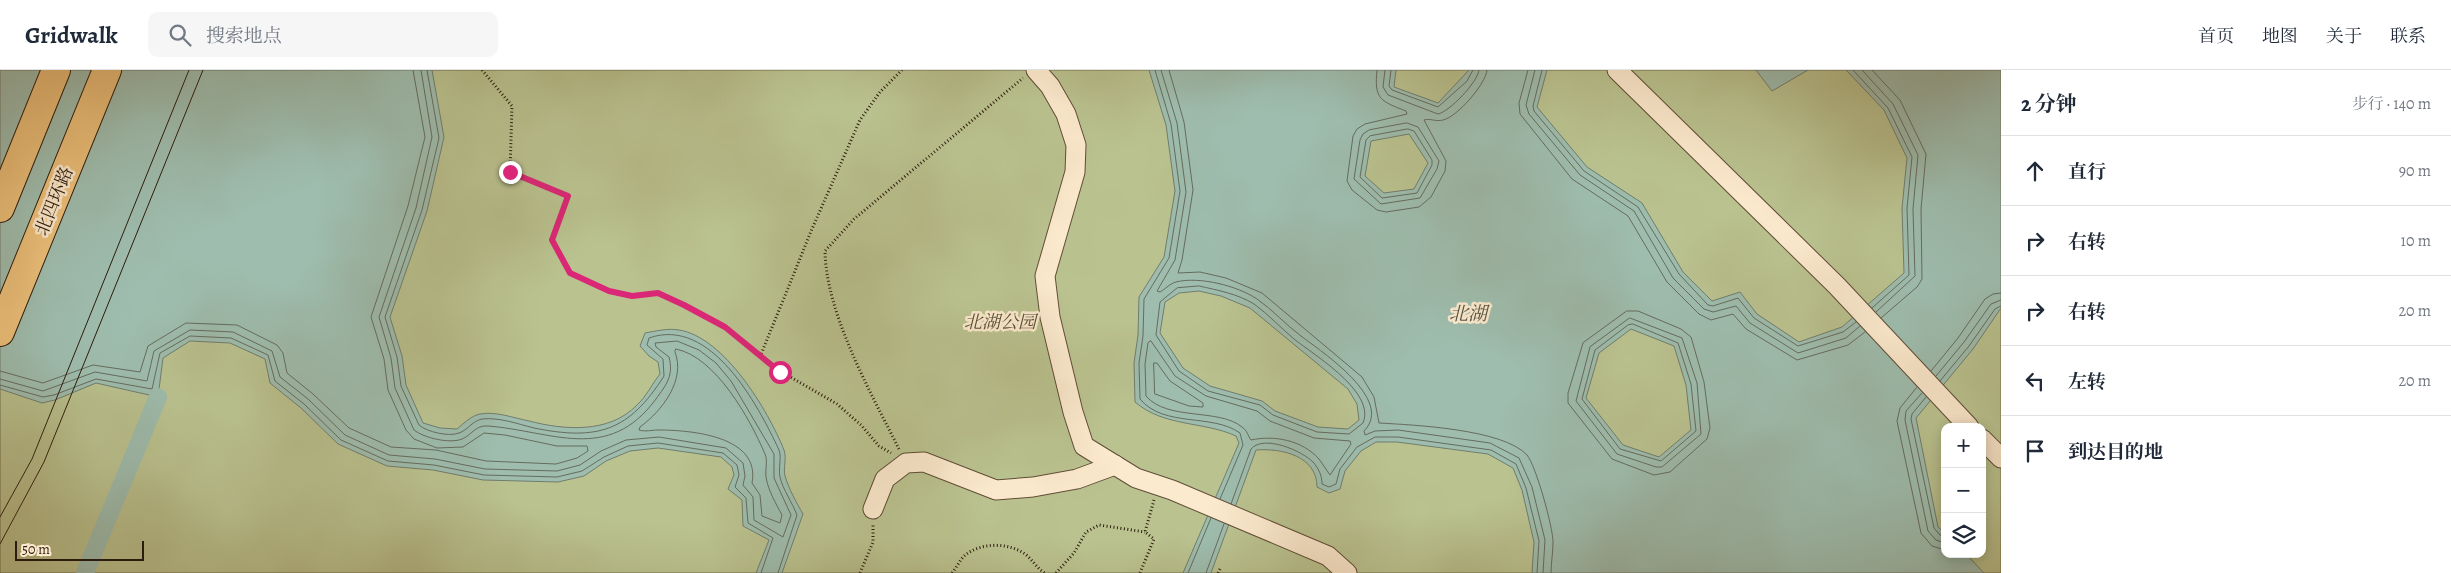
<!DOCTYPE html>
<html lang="zh">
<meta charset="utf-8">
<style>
body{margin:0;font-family:Alegreya,"Noto Serif SC",serif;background:#f6f6f7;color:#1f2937}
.controls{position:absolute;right:15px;bottom:15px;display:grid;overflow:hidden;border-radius:10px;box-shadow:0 2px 12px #0003}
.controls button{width:45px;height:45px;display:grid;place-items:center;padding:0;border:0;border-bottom:1px solid #e0e1e3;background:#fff;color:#1f2937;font:25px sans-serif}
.scale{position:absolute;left:15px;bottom:12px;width:129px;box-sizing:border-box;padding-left:5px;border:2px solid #2c1c0d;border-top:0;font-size:14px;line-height:18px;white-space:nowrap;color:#2c1c0d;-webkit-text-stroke:4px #fceace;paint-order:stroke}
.stop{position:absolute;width:15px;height:15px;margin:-11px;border:4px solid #db2777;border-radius:50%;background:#fff}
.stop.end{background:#db2777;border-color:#fff;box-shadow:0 1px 5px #0008}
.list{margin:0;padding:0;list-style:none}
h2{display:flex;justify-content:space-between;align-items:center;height:65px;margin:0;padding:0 20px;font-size:21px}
h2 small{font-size:16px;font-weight:400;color:#747a83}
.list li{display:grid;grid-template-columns:32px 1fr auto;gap:15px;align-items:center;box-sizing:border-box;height:70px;padding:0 20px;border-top:1px solid #e0e1e3}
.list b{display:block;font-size:19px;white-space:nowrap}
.list em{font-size:16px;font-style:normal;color:#747a83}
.icon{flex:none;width:28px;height:28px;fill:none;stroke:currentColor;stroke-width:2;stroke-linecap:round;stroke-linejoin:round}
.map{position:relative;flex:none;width:2001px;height:503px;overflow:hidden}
header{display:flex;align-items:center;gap:30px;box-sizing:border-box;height:70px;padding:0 25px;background:#fff;border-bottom:1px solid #e0e1e3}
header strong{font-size:24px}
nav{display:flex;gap:28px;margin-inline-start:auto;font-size:18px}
.search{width:350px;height:45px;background:#f6f6f7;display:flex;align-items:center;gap:12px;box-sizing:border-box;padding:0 18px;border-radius:10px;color:#747a83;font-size:19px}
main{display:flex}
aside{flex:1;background:#fff}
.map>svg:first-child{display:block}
</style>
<header>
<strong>Gridwalk</strong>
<div class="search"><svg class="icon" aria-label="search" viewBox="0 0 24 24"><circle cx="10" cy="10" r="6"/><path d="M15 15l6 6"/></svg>搜索地点</div>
<nav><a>首页</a><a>地图</a><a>关于</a><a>联系</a></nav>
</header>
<main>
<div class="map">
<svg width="2001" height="503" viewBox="0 0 2001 503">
<rect width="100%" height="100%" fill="#fadfb4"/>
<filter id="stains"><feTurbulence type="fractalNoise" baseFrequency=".004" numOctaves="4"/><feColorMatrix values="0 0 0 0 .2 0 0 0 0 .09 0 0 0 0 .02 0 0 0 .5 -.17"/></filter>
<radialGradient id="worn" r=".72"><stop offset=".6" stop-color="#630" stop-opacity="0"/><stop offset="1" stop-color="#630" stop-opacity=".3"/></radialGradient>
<path fill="#bac390" stroke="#73704e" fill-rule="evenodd" d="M0,0H2001V503H0ZM1945,357H1982V484H1945Z"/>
<g fill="#9ebdae" stroke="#707d6e" fill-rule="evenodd">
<path d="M0,0H432L444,67L427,141L390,247L402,286L406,315L423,353L440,358L457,359C464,353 471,346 480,344C495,341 514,348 529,351C564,360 609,364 637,335C646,327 652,314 660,304L658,292L649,286L640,276L645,263C656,261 668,258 679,260C724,267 768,340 784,380C787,388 783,398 785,406C789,419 796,432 803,444L782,503H756L769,470L743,456L742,430L728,419L734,405L732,397L721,387L658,378L630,381L606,391L584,406L558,412L483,410L433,400L387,396L338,374L301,338L270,313L265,289L230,273L190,271L163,288L158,327L96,313L55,330L42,333L0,319Z"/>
<path d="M1149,0H1396L1394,17L1438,33L1469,0H1547L1537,37L1587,97L1642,133L1683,202L1712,231L1740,222L1757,244L1799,272L1842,257L1904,203L1902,138L1907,88L1884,40L1846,0H2001V238L1973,279L1916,348L1938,457L1945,463V484H1966L1984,503H1532L1534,472L1522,420L1513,398L1488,384L1397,372H1376L1361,381L1345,401L1340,419L1329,423L1317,417C1317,386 1282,378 1256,380L1211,503H1183L1239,373L1236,366C1203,351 1164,357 1135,332L1134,293L1138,265L1139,227L1164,187L1175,121L1166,55ZM1409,64L1428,93L1414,119L1384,123L1365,106L1371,71ZM1199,221L1221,226L1250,238L1348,319L1357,334L1359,350L1348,359L1318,357L1275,341L1262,331L1210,316L1183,298L1160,263L1165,232L1179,223ZM1631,259L1674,276L1686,315L1691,360L1659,387L1623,375L1586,328L1599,283Z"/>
<polygon points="1756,0 1808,0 1772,21"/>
</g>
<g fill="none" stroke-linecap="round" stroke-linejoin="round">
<g stroke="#656c5e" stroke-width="1">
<path d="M427,0L439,68L422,140L385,247L397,287L401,316L419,355C427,362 449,367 459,363C468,360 472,351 482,349C499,347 518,354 534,358C598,371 629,361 664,306L663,289L647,275L649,268C711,246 758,335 779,380C782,388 778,398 780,407C783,420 792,432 797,445L778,503"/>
<path d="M1155,0L1171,54L1180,121L1169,188L1144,229L1143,266L1139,293L1140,329C1164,358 1212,343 1240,363L1243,375L1220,429"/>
<path d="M1161,0L1177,53L1186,122L1175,190L1157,221L1160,222C1165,219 1171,213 1176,212C1199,206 1238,216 1257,229C1273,240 1286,255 1301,266C1322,282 1395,330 1364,361L1365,365L1375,361L1398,360L1490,373L1519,388L1532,417L1545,470L1543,503"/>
<path d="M1169,0L1184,52L1193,120L1182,190L1178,203L1200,202L1226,208L1262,223L1362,307L1374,327L1379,353C1414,355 1503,359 1527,385C1536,396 1553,457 1553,472C1553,483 1551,493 1551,503"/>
<path d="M1377,0C1374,29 1380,31 1406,41L1407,44L1365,54L1357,59L1353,66L1347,111L1352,120L1377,140L1386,142L1419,137L1431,127L1445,101L1446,91L1424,50C1430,48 1436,52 1443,50C1457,47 1486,14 1487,0"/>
<path d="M1385,0L1383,17L1388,25L1438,44C1449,42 1478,12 1479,0"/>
<polyline points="1391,0 1389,16 1392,20 1438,37 1467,11 1473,0"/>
<polyline points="1528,0 1519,33 1520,44 1572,109 1628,146 1667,212 1699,244 1711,250 1733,244 1746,259 1797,290 1848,275 1865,262"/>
<polyline points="1535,0 1526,35 1529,44 1580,105 1634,141 1673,208 1704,239 1713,242 1736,236 1750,253 1798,283 1846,268 1860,256"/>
<polyline points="1542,0 1533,36 1534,41 1584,101 1638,137 1679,204 1708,235 1713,236 1738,228 1754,248 1798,276 1843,262 1856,252"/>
<polyline points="1853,0 1888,38 1912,87 1907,138 1909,205 1872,238"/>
<polyline points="1862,0 1893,34 1918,85 1913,139 1915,206 1876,242"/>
<polyline points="1872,0 1900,30 1926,84 1921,139 1922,209 1917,217 1881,248"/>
<polygon points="1407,53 1418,57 1439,91 1437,99 1420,128 1381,134 1354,109 1360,70 1363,64 1369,60"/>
<polygon points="1408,59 1414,61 1432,90 1432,95 1417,123 1382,128 1360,107 1366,70 1370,66"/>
<path d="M1199,216C1217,220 1238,224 1254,234C1268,244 1281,258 1294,269C1314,285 1376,322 1363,353L1349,364L1317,362L1273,345L1260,335L1208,321L1179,301L1156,265L1160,232L1177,218Z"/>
<polygon points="1627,241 1638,241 1681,259 1691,267 1704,312 1710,358 1707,369 1670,402 1654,405 1612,389 1568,333 1568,323 1583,273"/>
<polygon points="1630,248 1682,268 1697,313 1701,364 1662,397 1656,397 1617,384 1576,331 1590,277"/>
<polygon points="1633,254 1678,273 1691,314 1696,361 1661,391 1620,379 1582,329 1595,280 1628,255"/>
<path d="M1151,271L1175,306L1206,326L1257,341L1270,351L1314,368L1350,371L1351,374L1330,405C1326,400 1323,394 1319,389C1302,370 1274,365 1251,370C1248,366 1247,360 1242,357C1219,338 1167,351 1146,326L1145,294L1148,273Z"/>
<path d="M676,279C716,287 750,349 765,384C768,391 765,399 766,407C768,420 776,434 782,445L780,453L762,446L760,425L752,413C761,366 691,360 658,360C652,360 645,362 639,360L640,357C662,341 686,310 675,282Z"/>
<polygon points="1154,293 1157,293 1170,311 1203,333 1203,337 1189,336 1155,324"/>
<polyline points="0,301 43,313 93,295 140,302 148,276 186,253 237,255 277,275 283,283 287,303 313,324 349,358 391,377 436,380 486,391 556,394 577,388 588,381 587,376 557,376 505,365 484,363 463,377 437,378 414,369 406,360 388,320 384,289 371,247 408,136 425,67 413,0"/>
<polyline points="1931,301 1958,268 1985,229 1993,224 2001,223"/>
<polyline points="1936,306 1964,272 1991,234 2001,230"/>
<path d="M0,309L43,321L95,302L147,311L154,281L190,260L233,262L272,281L280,307L308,329L345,365L389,385L435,389L485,399L557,401L580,395L601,381L626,370L659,367L726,378L743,393L745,406L743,415L753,427L754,450L783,467L791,445L774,408V384L731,311L716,293L699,280L677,271L655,273L656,277L669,287C674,306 666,315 656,329C608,394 552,361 488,356C475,355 472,365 462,369C450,374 424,368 414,360L395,318L391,288L379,247L416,138L432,67L421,0"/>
<polyline points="1940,311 1969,276 1995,239 2001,236"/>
<polyline points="0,315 43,327 54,325 96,309 152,319 160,283 190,266 231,268 268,285 275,311 304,334 341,370 388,391 434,395 484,405 557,407 582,401 604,387 628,376 658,373 723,383 737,395 739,405 735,417 746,428 748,453 773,468 761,503"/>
<polyline points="1917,317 1900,338 1897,351 1921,463 1932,476 1945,480"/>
<polyline points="1922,323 1906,341 1905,350 1928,461 1936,470 1945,473"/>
<polyline points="1926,327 1912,344 1911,349 1934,458 1940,465 1945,466"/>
<path d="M1231,434L1251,379C1264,364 1302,381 1313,392C1319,399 1322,406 1322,414L1329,417L1336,414L1340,399L1357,377L1375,367H1398L1491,380L1516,394L1526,418L1539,471L1537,503"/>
<polyline points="1188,503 1211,448"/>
<polyline points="1206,503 1224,454"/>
</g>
<polyline stroke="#9ebdae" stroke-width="18" points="85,503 158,327"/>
<g stroke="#604d37" stroke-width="21">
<g id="minor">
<polyline points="1036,0 1050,16 1066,44 1076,75 1075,102 1045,206 1050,247 1073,342 1084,376 1136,408 1172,420 1328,486 1347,503"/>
<polyline points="1617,0 1837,216 1969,357"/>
<polyline points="1982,369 2001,388"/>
<polyline points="873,439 885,409 906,393 924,392 996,420 1033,417 1077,409 1115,395"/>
</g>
</g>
<g stroke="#2c1c0d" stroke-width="30">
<g id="highway">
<polyline points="0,138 56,0"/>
<polyline points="0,262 107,0"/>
</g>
</g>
<g stroke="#2c1c0d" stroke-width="3" stroke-dasharray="1 2.5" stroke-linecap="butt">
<polyline points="482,0 512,36 510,102 568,126 552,169 570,203 609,221 632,226 658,223 684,235 725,257 780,301 837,334 861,355 879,376 891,383"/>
<polyline points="760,287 812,159 860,50 880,22 902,0"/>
<path d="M899,379C871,323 826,244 825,181L854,149L1023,8"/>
<polyline points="860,503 873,472 873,455"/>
<path d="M952,503C956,498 959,492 963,487C979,472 1008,472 1025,484C1033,490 1037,499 1045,503"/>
<polyline points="1056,503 1074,483 1086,462 1099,455 1145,462"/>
<polyline points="1140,503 1154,469 1145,462 1154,430"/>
<polyline points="1218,503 1221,497"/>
</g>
<use href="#minor" stroke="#fceace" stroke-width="19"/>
<use href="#highway" stroke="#edc07a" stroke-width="28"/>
<g stroke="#2c1c0d" stroke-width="1">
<polyline points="0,447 32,389 189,0"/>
<polyline points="0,474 44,392 203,0"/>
</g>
</g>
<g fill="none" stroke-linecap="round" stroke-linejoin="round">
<polyline stroke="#db2777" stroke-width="6" points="510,102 568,126 552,170 570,203 609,221 632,226 658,223 684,235 725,257 780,302"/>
</g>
<g text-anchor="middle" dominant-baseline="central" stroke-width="5" stroke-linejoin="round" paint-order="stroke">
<g font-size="18" fill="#2c1c0d" stroke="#fceace">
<text transform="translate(54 131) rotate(-68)">北四环路</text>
</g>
<g font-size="18" font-style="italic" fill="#574e34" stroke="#fceace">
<text x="1000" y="252">北湖公园</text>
</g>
<g font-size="19" font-style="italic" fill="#545445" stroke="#fceace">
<text x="1468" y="244">北湖</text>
</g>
</g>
<rect width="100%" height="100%" filter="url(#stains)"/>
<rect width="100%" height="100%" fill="url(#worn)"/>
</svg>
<div class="controls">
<button>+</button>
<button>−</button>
<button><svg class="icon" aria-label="layers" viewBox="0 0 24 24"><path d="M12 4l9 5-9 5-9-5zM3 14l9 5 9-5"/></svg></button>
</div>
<div class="scale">50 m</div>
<div class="stop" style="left:780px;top:302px"></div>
<div class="stop end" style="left:510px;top:102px"></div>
</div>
<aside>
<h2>2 分钟<small>步行 · 140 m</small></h2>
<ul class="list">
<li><svg class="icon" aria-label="ahead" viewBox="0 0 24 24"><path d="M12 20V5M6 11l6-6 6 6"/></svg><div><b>直行</b></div><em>90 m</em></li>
<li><svg class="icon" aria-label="right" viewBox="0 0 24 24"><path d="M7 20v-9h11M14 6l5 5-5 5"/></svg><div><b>右转</b></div><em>10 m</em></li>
<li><svg class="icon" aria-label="right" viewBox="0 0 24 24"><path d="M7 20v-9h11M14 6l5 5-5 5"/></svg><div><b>右转</b></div><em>20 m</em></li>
<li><svg class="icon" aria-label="left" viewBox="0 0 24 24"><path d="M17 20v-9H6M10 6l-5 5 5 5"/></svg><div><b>左转</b></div><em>20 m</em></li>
<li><svg class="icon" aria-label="arrive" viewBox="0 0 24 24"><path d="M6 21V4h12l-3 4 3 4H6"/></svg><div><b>到达目的地</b></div></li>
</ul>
</aside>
</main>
